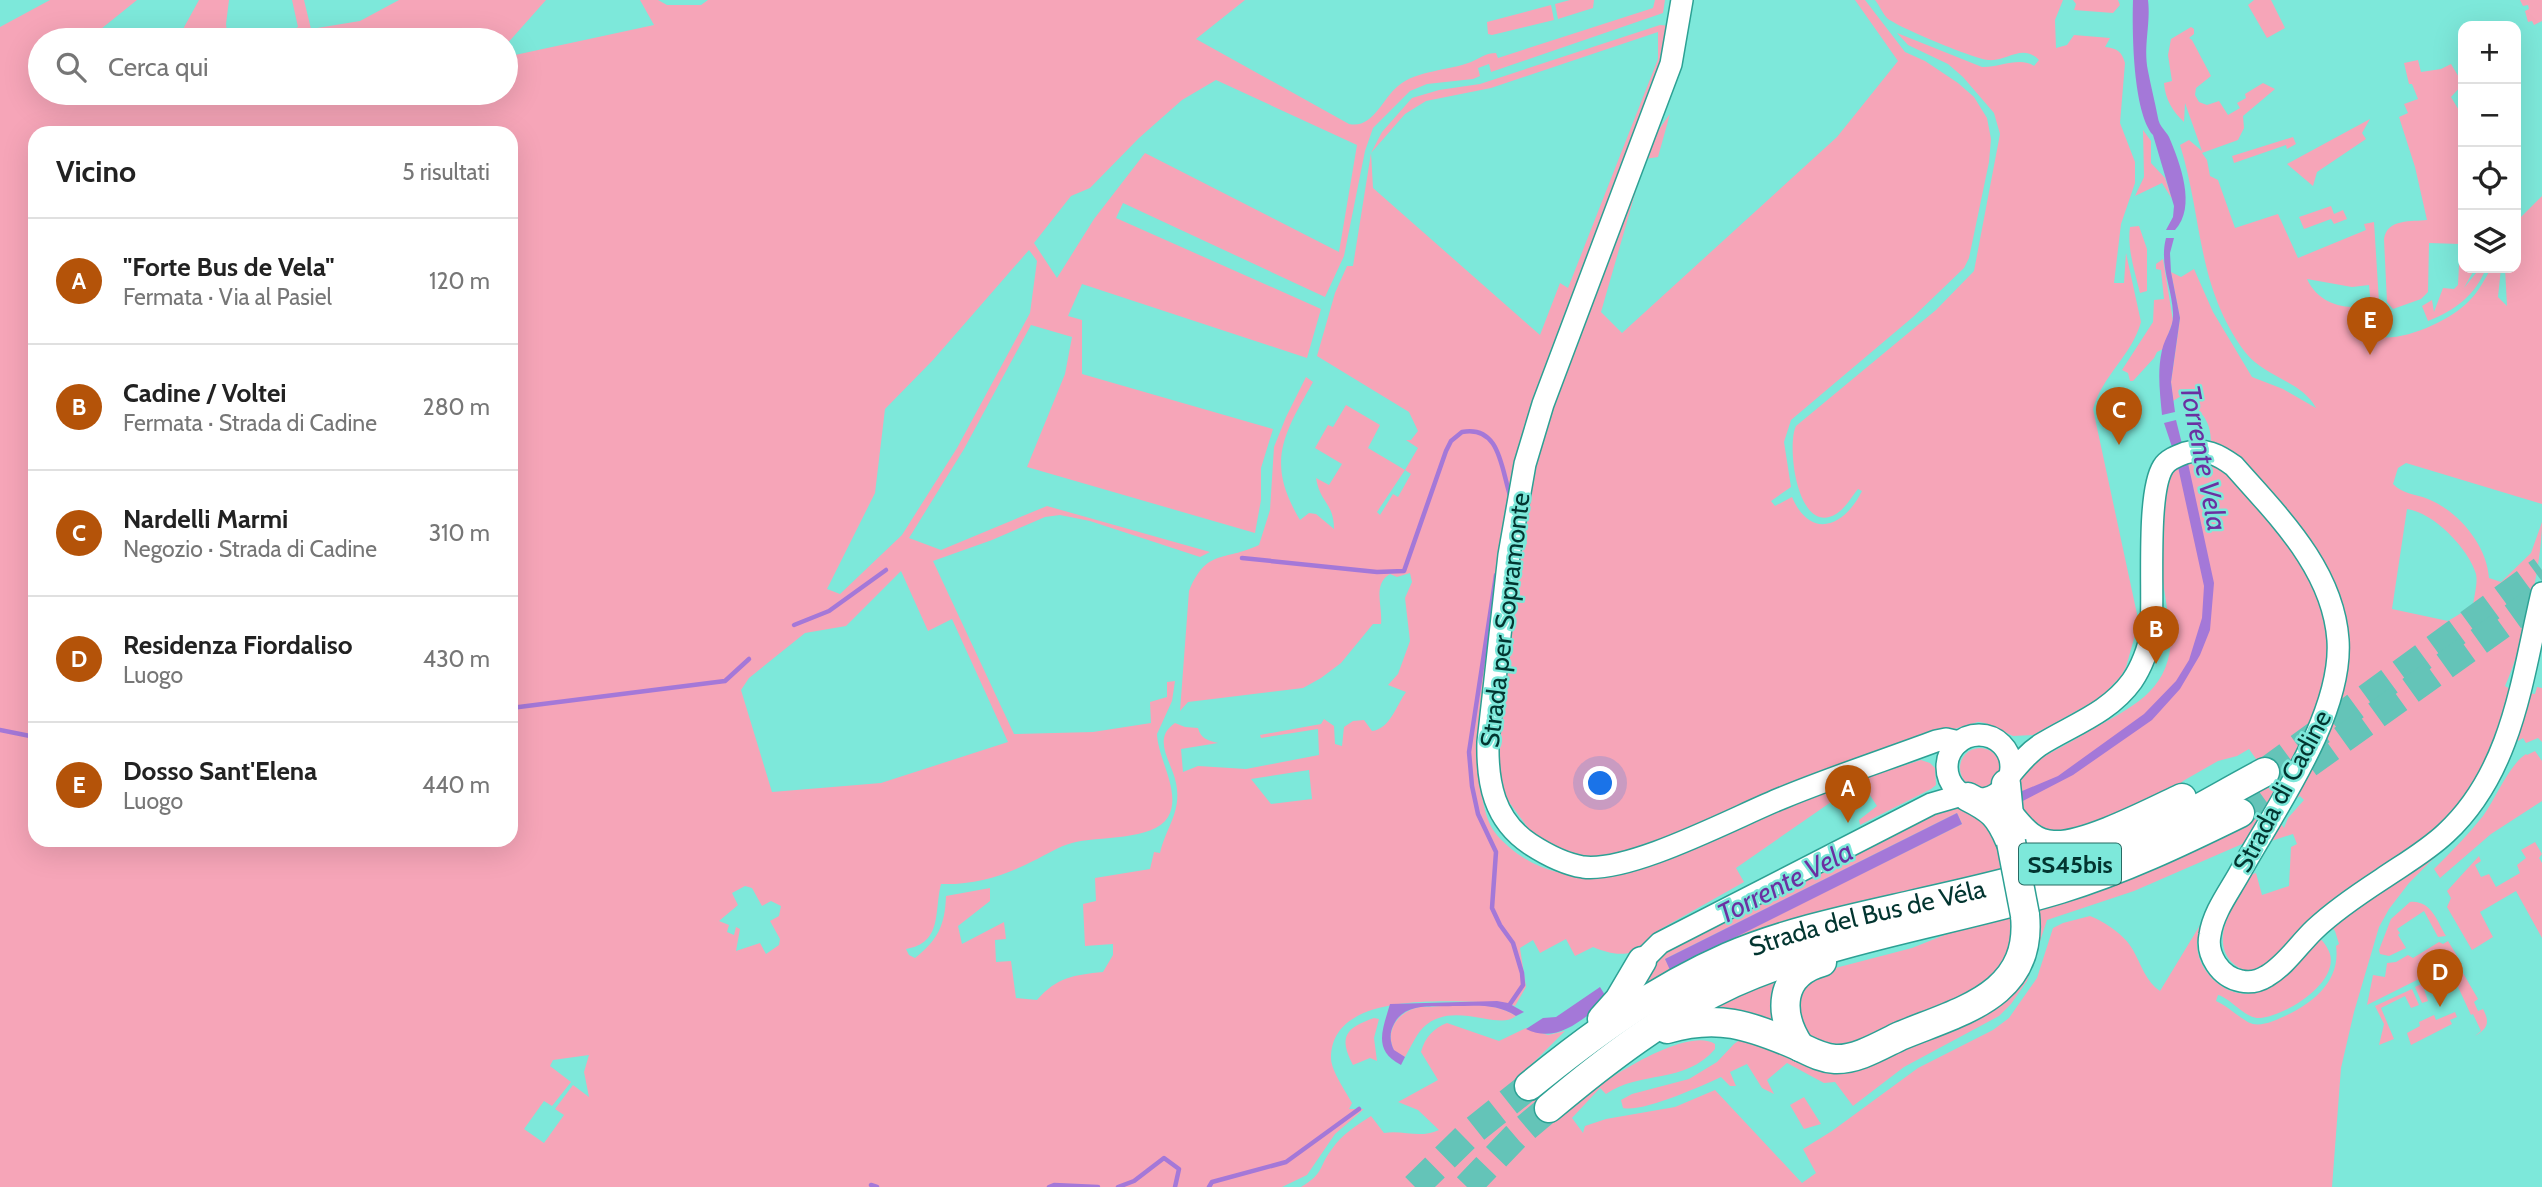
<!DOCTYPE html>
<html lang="it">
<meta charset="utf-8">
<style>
body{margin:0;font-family:Cabin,sans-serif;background:#f2f2f2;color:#222}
.controls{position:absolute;right:21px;top:21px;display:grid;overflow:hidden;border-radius:14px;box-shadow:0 7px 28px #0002}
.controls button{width:63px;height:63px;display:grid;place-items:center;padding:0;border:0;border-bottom:2px solid #e0e0e0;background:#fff;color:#222;font:35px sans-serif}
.you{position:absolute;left:1601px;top:784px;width:24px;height:24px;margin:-18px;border:5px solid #fff;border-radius:50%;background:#1a73e8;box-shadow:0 0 0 10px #1a73e833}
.badge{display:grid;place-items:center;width:46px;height:46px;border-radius:50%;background:#b45309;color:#fff;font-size:23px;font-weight:700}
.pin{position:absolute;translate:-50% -58px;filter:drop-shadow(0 2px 4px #0008)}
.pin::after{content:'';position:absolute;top:37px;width:24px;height:21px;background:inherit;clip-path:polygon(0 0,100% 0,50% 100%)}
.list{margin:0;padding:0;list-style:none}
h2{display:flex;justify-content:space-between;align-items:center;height:91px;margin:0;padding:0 28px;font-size:30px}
h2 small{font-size:23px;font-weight:400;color:#767676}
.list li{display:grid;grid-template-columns:46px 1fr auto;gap:21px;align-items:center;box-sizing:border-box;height:126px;padding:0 28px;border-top:2px solid #e0e0e0}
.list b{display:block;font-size:26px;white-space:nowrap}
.list p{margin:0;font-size:23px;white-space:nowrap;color:#767676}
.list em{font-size:23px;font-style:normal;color:#767676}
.icon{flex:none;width:38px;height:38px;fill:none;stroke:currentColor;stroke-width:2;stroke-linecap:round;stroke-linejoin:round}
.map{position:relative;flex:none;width:2542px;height:1187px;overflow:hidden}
.search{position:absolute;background:#fff;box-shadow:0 7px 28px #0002;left:28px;top:28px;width:490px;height:77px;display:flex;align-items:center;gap:18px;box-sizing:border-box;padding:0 24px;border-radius:38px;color:#767676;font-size:26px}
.panel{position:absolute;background:#fff;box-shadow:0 7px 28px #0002;left:28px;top:126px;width:490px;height:721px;border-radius:21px}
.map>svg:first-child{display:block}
</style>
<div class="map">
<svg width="2542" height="1187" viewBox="0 0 2542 1187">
<rect width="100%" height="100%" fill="#7de8da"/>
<g fill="#f6a5b8" fill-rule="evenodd">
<path d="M50,0H137L91,37V40H40V93H506V57L654,25L640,0H658L667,5H701L708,0H1245L1196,39L1349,124C1373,129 1382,99 1398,86C1417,70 1448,71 1471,62C1480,58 1486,53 1496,53L1498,58L1653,8L1655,0H1665L1663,13L1491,72L1489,64L1478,68L1480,76L1473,79L1427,84L1410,91L1373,128L1365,151L1344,256L1325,297L1123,203L1116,218L1321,309L1307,358L1082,284L1068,316L1082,320V374L1273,429L1261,468V500L1255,533L1027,467L1065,374L1072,337L1031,325L964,449L909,538L941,550L1047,506L1210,552L1200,557L1090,521L1060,515L1045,517L992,540L933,561L1014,734L1093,732L1151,723L1150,702L1167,697V682L1175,681L1172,701L1157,734C1158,760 1182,793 1168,817C1154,841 1097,836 1072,843C1059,846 1046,855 1033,861C1004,876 974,885 941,884C934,911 943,943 906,949L909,955L915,958C938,940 945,925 946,896L990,888V901L958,926L962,944L1004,922L1006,939L995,940L996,962L1011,961L1016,998L1037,1000C1057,977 1074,975 1103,972L1113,955V944L1085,946L1083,904L1096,901L1095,878L1150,869L1154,852L1160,853C1166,827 1182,812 1176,783C1172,762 1151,739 1175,723L1185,727L1198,728C1201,739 1207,740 1218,743L1181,749L1183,772L1198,766L1246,769L1319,755L1318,729L1261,738L1260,735L1321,724L1324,719L1334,726L1335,744L1342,746L1344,727L1353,721L1364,720L1372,731C1390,729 1396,706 1406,692L1388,685L1398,674L1410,641L1405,598L1412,582L1410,573L1397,577L1390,574C1372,584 1383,607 1381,624H1373L1341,663L1321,678L1303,688L1188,702L1180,711L1189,591C1207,548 1223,562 1259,545L1270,510L1274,447L1286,417L1306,377L1313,382C1284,434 1265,462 1300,520L1309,513L1316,514L1334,529C1334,503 1320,503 1316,478L1329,485L1342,464L1315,448L1328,425L1333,427L1346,405L1380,425L1368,448L1405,470L1418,448L1406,440H1411L1418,431L1409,412L1317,356L1335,293L1347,266H1353L1371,153L1382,132L1412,98L1439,90L1480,84L1660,25L1671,26L1664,62L1533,410L1479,769C1481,786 1482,806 1489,822C1493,832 1501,840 1509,847C1544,877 1582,879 1626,874L1816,793L1921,760L1930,763L1935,768L1936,785L1931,789L1860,825L1859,820L1877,806L1864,786L1834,800L1736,868L1744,882L1659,930C1653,935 1649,942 1643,947C1626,958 1610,954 1593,947L1575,956L1566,939L1540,953L1533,940L1520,948L1526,987L1515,1006L1508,1003C1462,1003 1330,986 1331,1059C1332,1072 1345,1090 1352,1103L1349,1109H1364L1335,1134L1307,1175L1282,1187H0V27ZM1658,32V59L1568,288L1560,283L1540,335L1373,188L1371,153L1405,114L1426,101L1491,88ZM1216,80L1357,145L1339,252L1145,153L1094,219L1057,278L1034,243L1071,196L1090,188L1139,138L1182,100ZM35,133H511V840H35ZM1029,250L1037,261L1030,313L957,448L902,535L840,594L827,589L875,493L885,409L933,360ZM1405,470L1411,474L1398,497L1393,494L1380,515L1377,512ZM901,571L928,631L952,619L1008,742L881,783L772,792L741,690L749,678L805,633L846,626ZM1309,770L1312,799L1271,804L1251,779ZM745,886L752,888L762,906L771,901L781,906L779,916L770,921L780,939L779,945L766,954L760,943L736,951L740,929L736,927L734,935L727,932L729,925L719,921L738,905L732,893ZM589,1055L584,1072L589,1097L573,1085L555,1109L564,1115L544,1143L524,1129L544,1101L552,1106L571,1082L550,1066L553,1060Z"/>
<polygon points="199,0 229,0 226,24 228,40 177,40"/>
<polygon points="292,0 304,0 311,29 360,21 399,0 546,0 506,45 506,40 274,40 298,27"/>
<polygon points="1570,0 1594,0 1593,8 1558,19 1555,4"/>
<path d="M1855,0H1865L1905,52L1925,61L1958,83L1974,97L1987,118L1991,139L1989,162L1969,258L1964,268L1913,317L1791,420L1784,442L1791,487L1771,501L1775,506L1792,497C1811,541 1845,526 1862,491L1858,489C1852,496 1845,509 1836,514C1798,537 1786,447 1796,426L1936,310L1974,271L2000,134L1994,113L1963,77L1948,64L1908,45L1897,33L1982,67C1998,68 2020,56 2034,66L2039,60C2022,43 2007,62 1988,60C1975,59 1897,27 1887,18C1883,14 1879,5 1875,0H2063L2055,20L2056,48L2067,45L2074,35L2110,38L2105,47C2117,48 2122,52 2125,63L2120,123L2135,162V183L2121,224L2114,283H2124L2126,253L2141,322C2132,355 2102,376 2093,409L2137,614V628L2126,667L2121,676L2100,698L2033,735L2013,736L1985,723L1978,722L1944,732L1649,847L1643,845L1631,850V854L1581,858L1544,843L1528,828L1501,791L1497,775V738L1519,552L1524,550L1527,543L1523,513L1544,424L1645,159L1657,132L1670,114L1658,157L1645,159L1601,312L1622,333L1837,137L1898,61Z"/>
<polygon points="2073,0 2118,0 2120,5 2113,13 2074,10 2076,4"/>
<polygon points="2254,0 2271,0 2285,28 2267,38 2248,5"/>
<polygon points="2520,0 2542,0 2542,21 2534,25 2532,21 2528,22 2525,11 2529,9 2528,5 2523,6"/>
<polygon points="1551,5 1554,20 1492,35 1488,34 1487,22"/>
<path d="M2191,27L2194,29V34L2189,38L2192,40L2211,76L2196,88L2195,95L2199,102L2207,105L2219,101L2228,115L2240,108L2237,103L2246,98L2245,94L2263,83L2275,89L2243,116L2244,128L2238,140L2202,153L2207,160L2210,176L2218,180L2235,228L2278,214L2298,258L2366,230L2364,224L2374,222L2381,334L2374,336C2400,344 2452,320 2470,300C2479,291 2485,279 2491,268H2501L2498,297L2507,306L2505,268H2516V222L2542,196V504L2406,463L2398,468L2393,484C2402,494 2416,494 2428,499C2458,511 2487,545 2489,578L2501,582L2531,553L2542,522C2542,564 2523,647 2505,686L2510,689L2498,744L2455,813L2270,962C2257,970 2248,975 2235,965C2206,942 2236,899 2250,875L2256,873L2262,895L2289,886L2291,847L2297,844L2293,834L2268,842L2280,823L2284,828L2288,818L2304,800L2300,796L2293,801L2314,755L2340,604L2211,443C2211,417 2199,410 2181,396L2173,401L2171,382L2180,318L2171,272L2181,277L2194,269L2213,312L2252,377L2283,389L2316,408C2302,381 2264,377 2245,352C2196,286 2203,218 2180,145L2189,140L2202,151L2185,103L2184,122C2173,112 2165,99 2164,83L2172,81L2168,55L2171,39ZM2307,279L2352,287L2369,285L2371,306C2346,310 2319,305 2307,279ZM2407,509C2433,512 2469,549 2476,574C2478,583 2474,596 2473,606L2448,621L2392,609Z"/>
<path d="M2418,60L2421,72L2441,69L2451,64L2463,84L2451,97L2463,117V268H2475L2464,288L2480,268H2486C2476,295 2454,311 2428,321L2422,306L2432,300L2434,312L2443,288L2454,289L2458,285L2460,244L2429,243L2428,292L2421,299L2393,309L2387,302L2384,239C2387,218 2412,222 2427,220L2415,167L2399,117L2408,113L2404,104L2418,99L2412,84H2409L2404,63Z"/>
<polygon points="2370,119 2362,133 2366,139 2317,172 2313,186 2287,164"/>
<polygon points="2143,130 2151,141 2151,163 2165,178 2172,199 2162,183 2135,196 2144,177"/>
<polygon points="2293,137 2296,144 2287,149 2286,145 2234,163 2232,156"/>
<polygon points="2331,206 2334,214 2343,210 2347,219 2334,224 2331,219 2304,229 2299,217"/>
<path d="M2139,226L2147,249V291L2140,293C2135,272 2127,249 2130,227Z"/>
<polygon points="2163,259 2173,321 2163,349 2157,352 2154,358 2133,381 2130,381 2128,373 2122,370 2153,322 2154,300 2164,299 2161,270 2156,269 2156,264"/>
<path d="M2201,460L2211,462L2229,474L2309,572L2323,605L2330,649L2318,713L2249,841L2134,891L2047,920L2027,981L2011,1004L1999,1016L1904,1067L1853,1106L1835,1082L1824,1083L1787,1063L1767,1080L1774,1094L1762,1088L1747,1064L1730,1072L1736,1086H1730L1721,1077C1702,1086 1641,1113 1623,1108L1621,1100L1632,1094L1689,1079L1717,1062L1734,1044L1744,1037L1795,1058L1964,1021L2035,911C2109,890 2178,859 2247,825L2234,801L2270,779L2249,749L2237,756L2218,761L2183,781L2169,795L2064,840L2021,821L2018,780L2039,754L2041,758C2060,748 2079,737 2098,726C2138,704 2171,687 2171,635H2168L2167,608L2161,568L2164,496L2169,477L2178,467Z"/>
<polygon points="2537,687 2542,688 2542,742 2538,738 2526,743 2523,738 2518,741 2517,732 2527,693 2535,694"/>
<circle cx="1980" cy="768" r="20"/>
<path d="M2535,751L2542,761V801L2491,834L2440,878L2434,869C2451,852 2468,835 2483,816C2496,798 2509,765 2526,754L2527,755Z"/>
<path d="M1954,804L1988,815L2007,871L1634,994L1660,953ZM1957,813L1962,824L1670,969L1665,959Z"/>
<path d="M2458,834L2409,883L2389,909L2379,927L2354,1012L2341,1068L2332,1187H1301C1325,1173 1318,1167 1332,1149C1341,1135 1357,1125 1371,1116L1384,1133C1405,1130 1419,1139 1439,1130L1418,1110L1398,1102L1438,1080L1421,1052C1425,1037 1434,1028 1447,1023L1499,1041L1526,1028L1548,1035L1565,1031L1520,1076L1544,1087L1674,997L1543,1102L1559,1118C1581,1094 1684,1023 1715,1044V1049C1684,1085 1640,1070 1606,1094L1600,1088L1572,1118L1583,1133L1585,1126L1606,1119L1675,1107L1715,1090L1802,1183L1816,1173L1803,1149L1832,1131L1918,1068L1993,1030L2009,1018L2037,978L2053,928L2063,923L2090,916C2105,922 2125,935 2133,950C2141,964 2146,982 2160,991L2208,912C2203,922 2198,932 2197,943C2196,971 2227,1001 2256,992C2272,987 2303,950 2317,937C2323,940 2327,946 2330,954C2338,984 2285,1016 2260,1018C2245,1019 2232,999 2218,995L2216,1001C2228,1006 2244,1022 2253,1024C2264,1026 2276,1020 2285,1016C2313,1003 2341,981 2336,946L2339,944L2335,931L2330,925Z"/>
<polygon points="2535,842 2542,854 2539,858 2542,863 2542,938 2516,891 2480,912 2493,937 2472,950 2447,907 2451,898 2447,891 2479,856 2481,861 2475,865 2481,877 2489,874 2496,887 2520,873 2517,865 2526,858 2521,850"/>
<path d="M2410,902C2431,900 2437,921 2446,936L2438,937L2424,911L2397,929L2400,933L2398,935L2406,948L2389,956L2380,954L2379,950L2391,919Z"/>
<polygon points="2016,915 2015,944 1984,989 1837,1053 1803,1040 1794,995 1820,972 1912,948 1957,930"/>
<polygon points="2448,941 2459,959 2367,1005 2373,975 2385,977 2387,963 2396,962 2408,955 2413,958 2439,942 2443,944"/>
<path d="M2459,966L2478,999L2474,1002L2478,1011L2483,1009C2490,1022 2488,1029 2475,1036L2481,1031L2473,1014L2471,1015L2453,976L2424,989L2428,1001L2422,1003L2415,987Z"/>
<polygon points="1788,975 1782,1031 1698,1015"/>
<polygon points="2412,989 2419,1005 2411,1008 2405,996 2381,1008 2394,1039 2379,1045 2384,1024 2375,1006"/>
<path d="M1420,1007C1450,1007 1490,998 1516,1016C1499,1031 1455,1001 1426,1025C1417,1032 1411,1047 1405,1057L1394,1051C1384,1029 1399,1011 1420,1007Z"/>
<polygon points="2455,1012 2457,1017 2450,1020 2452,1024 2411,1045 2407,1033 2420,1026 2419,1022 2434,1015 2436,1020"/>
<path d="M1374,1018L1379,1019L1374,1038L1377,1061L1370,1058L1353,1065C1338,1036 1346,1028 1374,1018Z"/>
<polygon points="1804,1097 1821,1124 1804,1129 1790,1105"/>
</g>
<g fill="#a478d8">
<path d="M2133,0H2148C2151,24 2143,45 2148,71C2151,87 2155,102 2158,118C2159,126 2166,131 2169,137C2180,163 2197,207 2175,230H2166L2173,217L2174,206L2153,135C2133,112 2132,32 2133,0Z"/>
<path d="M2166,238H2174L2170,253L2171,272L2180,318L2171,382L2175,412L2162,415C2160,393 2157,372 2162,350C2165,337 2174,327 2173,313C2172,287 2159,265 2166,238Z"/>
<polygon points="2176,420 2182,444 2172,447 2164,423"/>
<polygon points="2188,463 2214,583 2210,630 2200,655 2180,689 2152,720 2073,775 2015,805 2015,794 2058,776 2144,714 2176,681 2189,660 2202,618 2204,586 2178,467"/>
<polygon points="1957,813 1962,824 1670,970 1665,959"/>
<path d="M1600,987L1608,1000C1583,1018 1558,1045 1526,1029L1543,1018L1556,1017Z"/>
<path d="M1497,1001L1508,1003L1524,1012L1516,1016C1497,1003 1475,1006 1453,1006C1432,1007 1405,1002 1394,1024C1389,1033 1390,1042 1394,1050L1405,1057L1401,1065C1372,1050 1383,1029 1390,1004Z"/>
</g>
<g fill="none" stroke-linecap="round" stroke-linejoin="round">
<g stroke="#a478d8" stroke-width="4.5">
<path d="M1242,558L1377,572L1404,571L1446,451L1451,441L1462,432C1500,425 1501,468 1510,495"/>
<polyline points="1496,575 1469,752 1472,786 1478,814 1496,852 1492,908 1500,925 1513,943 1522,973 1523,985 1508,1007"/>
<polyline points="794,625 829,611 886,570"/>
<polyline points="511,708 725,681 749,659"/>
<polyline points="0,730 35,737"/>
<polyline points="871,1185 877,1187"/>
<polyline points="1049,1187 1054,1185 1098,1187"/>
<polyline points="1118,1187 1134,1181 1164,1158 1179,1169 1175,1187"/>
<polyline points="1209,1187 1212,1182 1286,1162 1359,1109"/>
</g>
<g stroke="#64c4b8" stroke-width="28" stroke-dasharray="28 14" stroke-linecap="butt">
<polyline points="2265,772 2542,570"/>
<polyline points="2240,813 2542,596"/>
<polyline points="1415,1187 1469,1134 1529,1086"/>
<polyline points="1467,1187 1515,1137 1549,1108"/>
</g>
<g stroke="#2ca194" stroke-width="24">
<g id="secondary">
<path d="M1682,0L1671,64L1543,404L1525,464L1509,555L1488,742C1487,783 1494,820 1530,844C1547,855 1564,864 1583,867C1631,873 1735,817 1782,798C1833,777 1885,760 1936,741L1946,739L1959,742"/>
<circle cx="1979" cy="767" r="32"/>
<path d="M2010,775C2019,764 2028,753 2040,745C2072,725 2109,713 2132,681C2141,668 2149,648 2151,632C2154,595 2146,494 2163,467C2167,460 2177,456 2185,453C2204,447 2219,455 2234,466C2278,516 2333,569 2338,640C2343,715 2275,809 2239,874C2229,892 2213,913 2210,935C2206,955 2220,977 2241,981C2250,983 2259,981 2267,976C2286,965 2299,944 2315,929C2335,910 2359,894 2382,879C2404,864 2427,851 2446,833C2513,771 2522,677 2542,593"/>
<polyline points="1642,961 1660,943 1931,804 1962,795"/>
</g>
</g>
<g stroke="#2ca194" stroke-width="31">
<g id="highway">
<polyline points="2006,784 2011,836"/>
<path d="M1968,797C1992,809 1999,815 2010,841"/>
<path d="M2010,816C2022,831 2034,845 2054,845C2085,847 2152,812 2182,798"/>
<polyline points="1602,1019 1619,1000 1642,961"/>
<path d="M1667,1029C1717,1014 1749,1025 1796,1045C1809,1051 1820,1058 1835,1059C1857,1060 1881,1045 1900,1036C1960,1011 2033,996 2025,915"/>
<path d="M1800,1047C1778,1014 1778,974 1822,962"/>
<path id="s1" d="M1529,1086C1590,1036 1655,989 1728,957C1786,932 1849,919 1911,905C1974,891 2039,876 2100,855C2159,834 2210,801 2265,772"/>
<path d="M1549,1108C1605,1061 1666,1014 1733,983C1837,937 1951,922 2060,889C2122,870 2181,842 2240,813"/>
</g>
</g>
<use href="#secondary" stroke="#fff" stroke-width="21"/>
<use href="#highway" stroke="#fff" stroke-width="28"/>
<g stroke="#2ca194" stroke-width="31" stroke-linecap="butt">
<polyline id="highway-bridge" points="2011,842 2025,915"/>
</g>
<use href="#highway-bridge" stroke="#fff" stroke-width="28"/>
</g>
<g text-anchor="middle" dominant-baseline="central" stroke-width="5" stroke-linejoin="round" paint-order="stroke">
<rect fill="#7de8da" stroke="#276b63" stroke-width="2" x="2019" y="843.5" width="102" height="41" rx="5"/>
<g font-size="24" font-weight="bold" fill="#023530">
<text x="2070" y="864">SS45bis</text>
</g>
<g font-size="26" fill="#023530" stroke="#7de8da">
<text transform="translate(1505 620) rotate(-83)">Strada per Sopramonte</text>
<text transform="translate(2282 791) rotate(-62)">Strada di Cadine</text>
<text stroke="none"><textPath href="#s1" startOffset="383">Strada del Bus de Véla</textPath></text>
</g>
<g font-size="28" font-style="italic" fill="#6b30a1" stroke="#7de8da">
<text transform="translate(2204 458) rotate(79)">Torrente Vela</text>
<text transform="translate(1785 882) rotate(-27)">Torrente Vela</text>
</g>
</g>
</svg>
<div class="controls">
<button>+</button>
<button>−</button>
<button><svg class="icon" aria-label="locate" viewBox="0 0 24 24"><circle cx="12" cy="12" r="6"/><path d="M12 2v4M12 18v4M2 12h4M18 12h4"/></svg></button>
<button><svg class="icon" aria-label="layers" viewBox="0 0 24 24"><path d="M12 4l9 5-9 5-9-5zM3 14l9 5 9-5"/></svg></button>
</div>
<div class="you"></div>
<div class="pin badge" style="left:1848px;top:823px">A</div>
<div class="pin badge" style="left:2156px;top:664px">B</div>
<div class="pin badge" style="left:2119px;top:445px">C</div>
<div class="pin badge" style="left:2440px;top:1007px">D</div>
<div class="pin badge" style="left:2370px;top:355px">E</div>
<div class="search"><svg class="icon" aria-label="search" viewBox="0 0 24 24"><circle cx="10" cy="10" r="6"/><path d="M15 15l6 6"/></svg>Cerca qui</div>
<section class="panel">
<h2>Vicino<small>5 risultati</small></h2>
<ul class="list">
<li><span class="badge">A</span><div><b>&quot;Forte Bus de Vela&quot;</b><p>Fermata · Via al Pasiel</p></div><em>120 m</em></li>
<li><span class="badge">B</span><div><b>Cadine / Voltei</b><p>Fermata · Strada di Cadine</p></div><em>280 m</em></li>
<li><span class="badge">C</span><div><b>Nardelli Marmi</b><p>Negozio · Strada di Cadine</p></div><em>310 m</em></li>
<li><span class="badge">D</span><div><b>Residenza Fiordaliso</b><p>Luogo</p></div><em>430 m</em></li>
<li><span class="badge">E</span><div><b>Dosso Sant'Elena</b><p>Luogo</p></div><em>440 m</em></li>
</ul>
</section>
</div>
